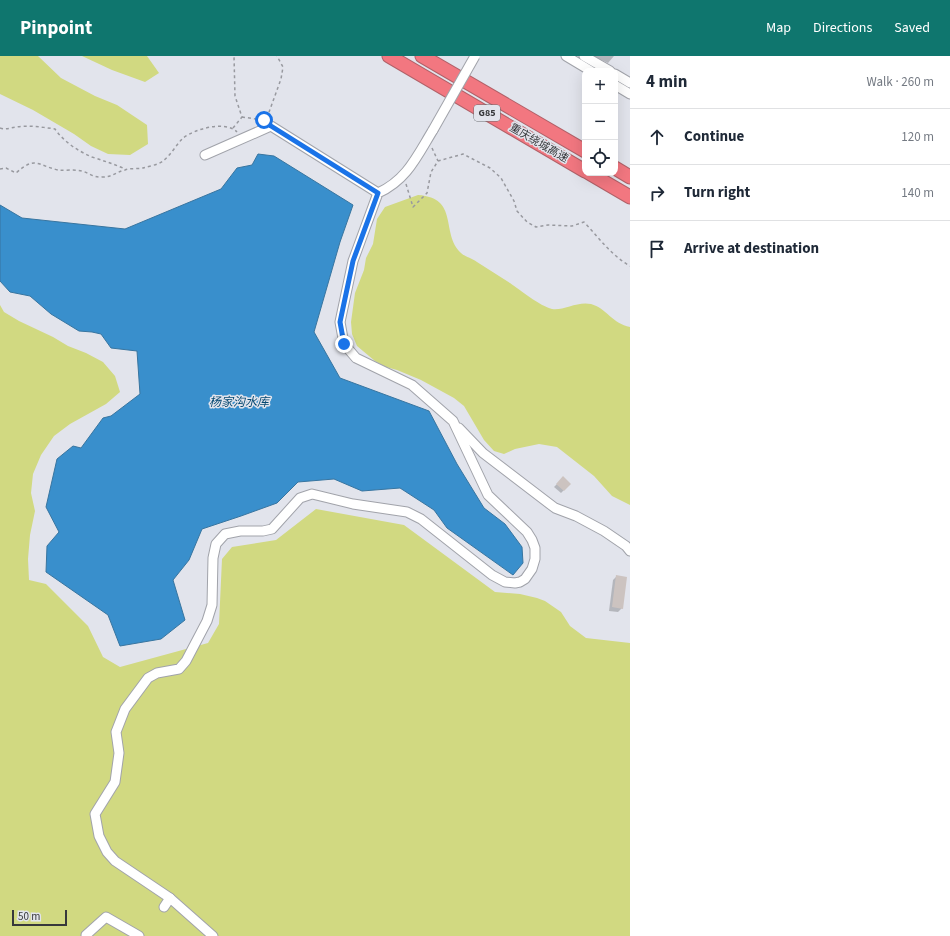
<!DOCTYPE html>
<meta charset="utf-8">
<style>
body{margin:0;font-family:"Source Sans 3","Noto Sans SC",sans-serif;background:#f6f6f7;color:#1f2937}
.controls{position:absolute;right:12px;top:12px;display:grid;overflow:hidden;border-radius:8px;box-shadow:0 4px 16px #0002}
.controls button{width:36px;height:36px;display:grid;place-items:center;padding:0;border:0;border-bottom:1px solid #e0e1e3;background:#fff;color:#1f2937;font:20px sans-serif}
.scale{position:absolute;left:12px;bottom:10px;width:55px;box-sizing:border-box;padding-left:4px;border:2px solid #37383b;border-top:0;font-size:11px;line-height:14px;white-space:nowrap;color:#37383b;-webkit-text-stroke:3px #e2e4ec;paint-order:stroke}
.stop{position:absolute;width:12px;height:12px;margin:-9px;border:3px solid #1a73e8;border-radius:50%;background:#fff}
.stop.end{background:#1a73e8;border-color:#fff;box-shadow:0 1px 4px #0008}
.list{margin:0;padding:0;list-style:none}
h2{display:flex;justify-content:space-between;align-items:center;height:52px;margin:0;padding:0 16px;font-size:17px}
h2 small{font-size:13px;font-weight:400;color:#747a83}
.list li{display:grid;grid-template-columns:26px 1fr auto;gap:12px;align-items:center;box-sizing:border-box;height:56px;padding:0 16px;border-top:1px solid #e0e1e3}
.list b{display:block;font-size:15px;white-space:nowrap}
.list em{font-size:13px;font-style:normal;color:#747a83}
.icon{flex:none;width:22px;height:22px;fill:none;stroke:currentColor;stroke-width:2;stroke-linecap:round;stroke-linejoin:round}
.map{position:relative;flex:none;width:630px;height:880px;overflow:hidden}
header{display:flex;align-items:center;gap:24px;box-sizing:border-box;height:56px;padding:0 20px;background:#0f766e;color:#fff}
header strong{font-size:19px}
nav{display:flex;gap:22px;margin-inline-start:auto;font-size:14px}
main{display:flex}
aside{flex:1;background:#fff}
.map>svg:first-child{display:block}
</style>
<header>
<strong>Pinpoint</strong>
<nav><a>Map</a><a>Directions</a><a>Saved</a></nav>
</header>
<main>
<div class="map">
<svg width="630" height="880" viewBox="0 0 630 880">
<rect width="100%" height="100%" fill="#e2e4ec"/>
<g fill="#d1d981">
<polygon points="0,0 38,0 61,22 95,40 117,49 147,69 148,88 130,99 108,98 91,90 74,78 33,54 0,38"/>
<polygon points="82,0 147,0 159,17 145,26 112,14"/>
<path d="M418,139C460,142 440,177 461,197C465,201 472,202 477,206C488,213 499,220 510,227C520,234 540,250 552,253C563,255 577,245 591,248C606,252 613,268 630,271V449L612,440L594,420L557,391L539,388L515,393L504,398L494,395L484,384L464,350L454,342L421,324L397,314L386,311L375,305L357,290L352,278L351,266L355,237L364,214L366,202L373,188L377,163L385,151Z"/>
<polygon points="0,249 4,256 19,265 53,281 68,290 86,297 103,306 115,320 120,336 106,348 70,368 54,380 41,399 33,418 31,437 35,455 30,479 28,503 29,524 46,528 88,570 103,601 120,611 208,587 219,568 222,503 232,491 276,484 316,453 404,469 495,536 520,538 537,542 545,545 561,556 570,570 586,582 630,587 630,880 0,880"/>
</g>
<polygon fill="#398fcc" stroke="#3875a0" points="258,98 274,100 353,149 340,186 314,276 340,322 429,355 457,408 484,452 505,468 522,491 523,507 513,519 447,472 434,454 400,432 362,435 334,423 298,426 277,447 241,460 202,473 189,504 173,524 185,564 161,583 120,590 108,559 46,516 47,490 59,476 46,451 57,403 73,390 81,392 103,362 111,360 140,338 137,295 111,292 101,278 92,276 79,275 51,258 30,240 10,236 0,225 0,149 22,162 125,173 221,133 237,112 252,109"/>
<g fill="#0003">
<polygon points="593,0 614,0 608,7"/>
<polygon points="563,422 570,428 561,437 554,431"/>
<polygon points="617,520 622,552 618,556 609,555 613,524"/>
</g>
<g fill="#ccc3c0">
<polygon points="563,420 571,428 564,435 556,428"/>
<polygon points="616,519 627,521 623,553 612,551"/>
</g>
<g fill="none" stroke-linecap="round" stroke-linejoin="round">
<g stroke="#a1a3aa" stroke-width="11">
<g id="minor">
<polyline points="566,0 591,15"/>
<polyline points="584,0 610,15"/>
<polyline points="615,18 630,27"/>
<polyline points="615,29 630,38"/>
<polyline points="205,99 271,70 378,137"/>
<polyline points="459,372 483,397 555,452 576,460 604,475 626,490 630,495"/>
<polyline points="164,851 170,842"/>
<polyline points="87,880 86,879 106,861 139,880"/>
<path d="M213,880L170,842L115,805L107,796L99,780L95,758L115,726L119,697L116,676L125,653L148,622L157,617L179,613L186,605L207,565L212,549L213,502L216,488L225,478L240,475H263L272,473L300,442L312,438L353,448L407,456L421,463L492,519L505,526L515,527L520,526L525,523L532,513L535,503V492L532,484L527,476L488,439L453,365L412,329L356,302L344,288L340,266L353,205L378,137C407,124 417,100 433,74"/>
</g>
</g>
<g stroke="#b16168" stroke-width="15">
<g id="highway">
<polyline points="389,0 585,115"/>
<polyline points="422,0 585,95"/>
<polyline points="615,112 630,121"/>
<polyline points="589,117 630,141"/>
</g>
</g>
<g stroke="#98999f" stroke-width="1.5" stroke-dasharray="3 3" stroke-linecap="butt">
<polyline points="242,61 263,64"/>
<polyline points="269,62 268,59 281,23 283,11 277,0"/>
<path d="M0,72C6,74 9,72 16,71C28,69 42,71 55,73C64,86 78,95 92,101C104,105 114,108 125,113"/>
<polyline points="233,72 242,61 235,40 234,0"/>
<polyline points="432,92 438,105"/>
<path d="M0,113L6,112L16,117C35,100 37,109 58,114C65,115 74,113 82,115C89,117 94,122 102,121C113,121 116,116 125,114C130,112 137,113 143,112C149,110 158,109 163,105C171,99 176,89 183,82C195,73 225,64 237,76"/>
<path d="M406,128L413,151L427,137L431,116L438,105L463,98L490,112L501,122L514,145L517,155L527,166L536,171L548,169L572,170L584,166C599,182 611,199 630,210"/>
</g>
<use href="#minor" stroke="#fff" stroke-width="9"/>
<use href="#highway" stroke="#f27780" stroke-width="13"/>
<g stroke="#a1a3aa" stroke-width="11" stroke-linecap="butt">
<polyline id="minor-bridge" points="433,74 475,0"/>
</g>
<use href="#minor-bridge" stroke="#fff" stroke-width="9"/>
</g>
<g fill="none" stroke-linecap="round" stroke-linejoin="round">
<polyline stroke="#1a73e8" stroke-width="5" points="264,64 271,70 378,137 353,205 340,266 344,288"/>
</g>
<g text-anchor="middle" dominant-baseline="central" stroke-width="3" stroke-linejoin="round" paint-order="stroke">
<rect fill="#e2e4ec" stroke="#6a6c70" stroke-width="1" x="474" y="49" width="26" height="16" rx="3"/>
<g font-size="10" font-weight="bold" fill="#37383b">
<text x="487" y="57">G85</text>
</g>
<g font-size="11" fill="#37383b" stroke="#e2e4ec">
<text transform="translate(539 87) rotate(30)">重庆绕城高速</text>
</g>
<g font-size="12" font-style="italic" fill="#064972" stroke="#e2e4ec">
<text x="239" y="346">杨家沟水库</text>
</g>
</g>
</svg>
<div class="controls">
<button>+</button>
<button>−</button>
<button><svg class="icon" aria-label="locate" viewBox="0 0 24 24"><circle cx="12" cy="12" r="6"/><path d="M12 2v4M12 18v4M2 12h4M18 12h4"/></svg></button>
</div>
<div class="scale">50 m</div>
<div class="stop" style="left:264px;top:64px"></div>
<div class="stop end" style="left:344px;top:288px"></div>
</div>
<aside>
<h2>4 min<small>Walk · 260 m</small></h2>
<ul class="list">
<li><svg class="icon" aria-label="ahead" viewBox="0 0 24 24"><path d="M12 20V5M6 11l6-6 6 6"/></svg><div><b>Continue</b></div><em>120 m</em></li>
<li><svg class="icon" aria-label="right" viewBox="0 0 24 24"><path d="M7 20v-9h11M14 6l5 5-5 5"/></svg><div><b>Turn right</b></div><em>140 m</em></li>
<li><svg class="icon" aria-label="arrive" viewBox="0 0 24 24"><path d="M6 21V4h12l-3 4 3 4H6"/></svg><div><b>Arrive at destination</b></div></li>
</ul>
</aside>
</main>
